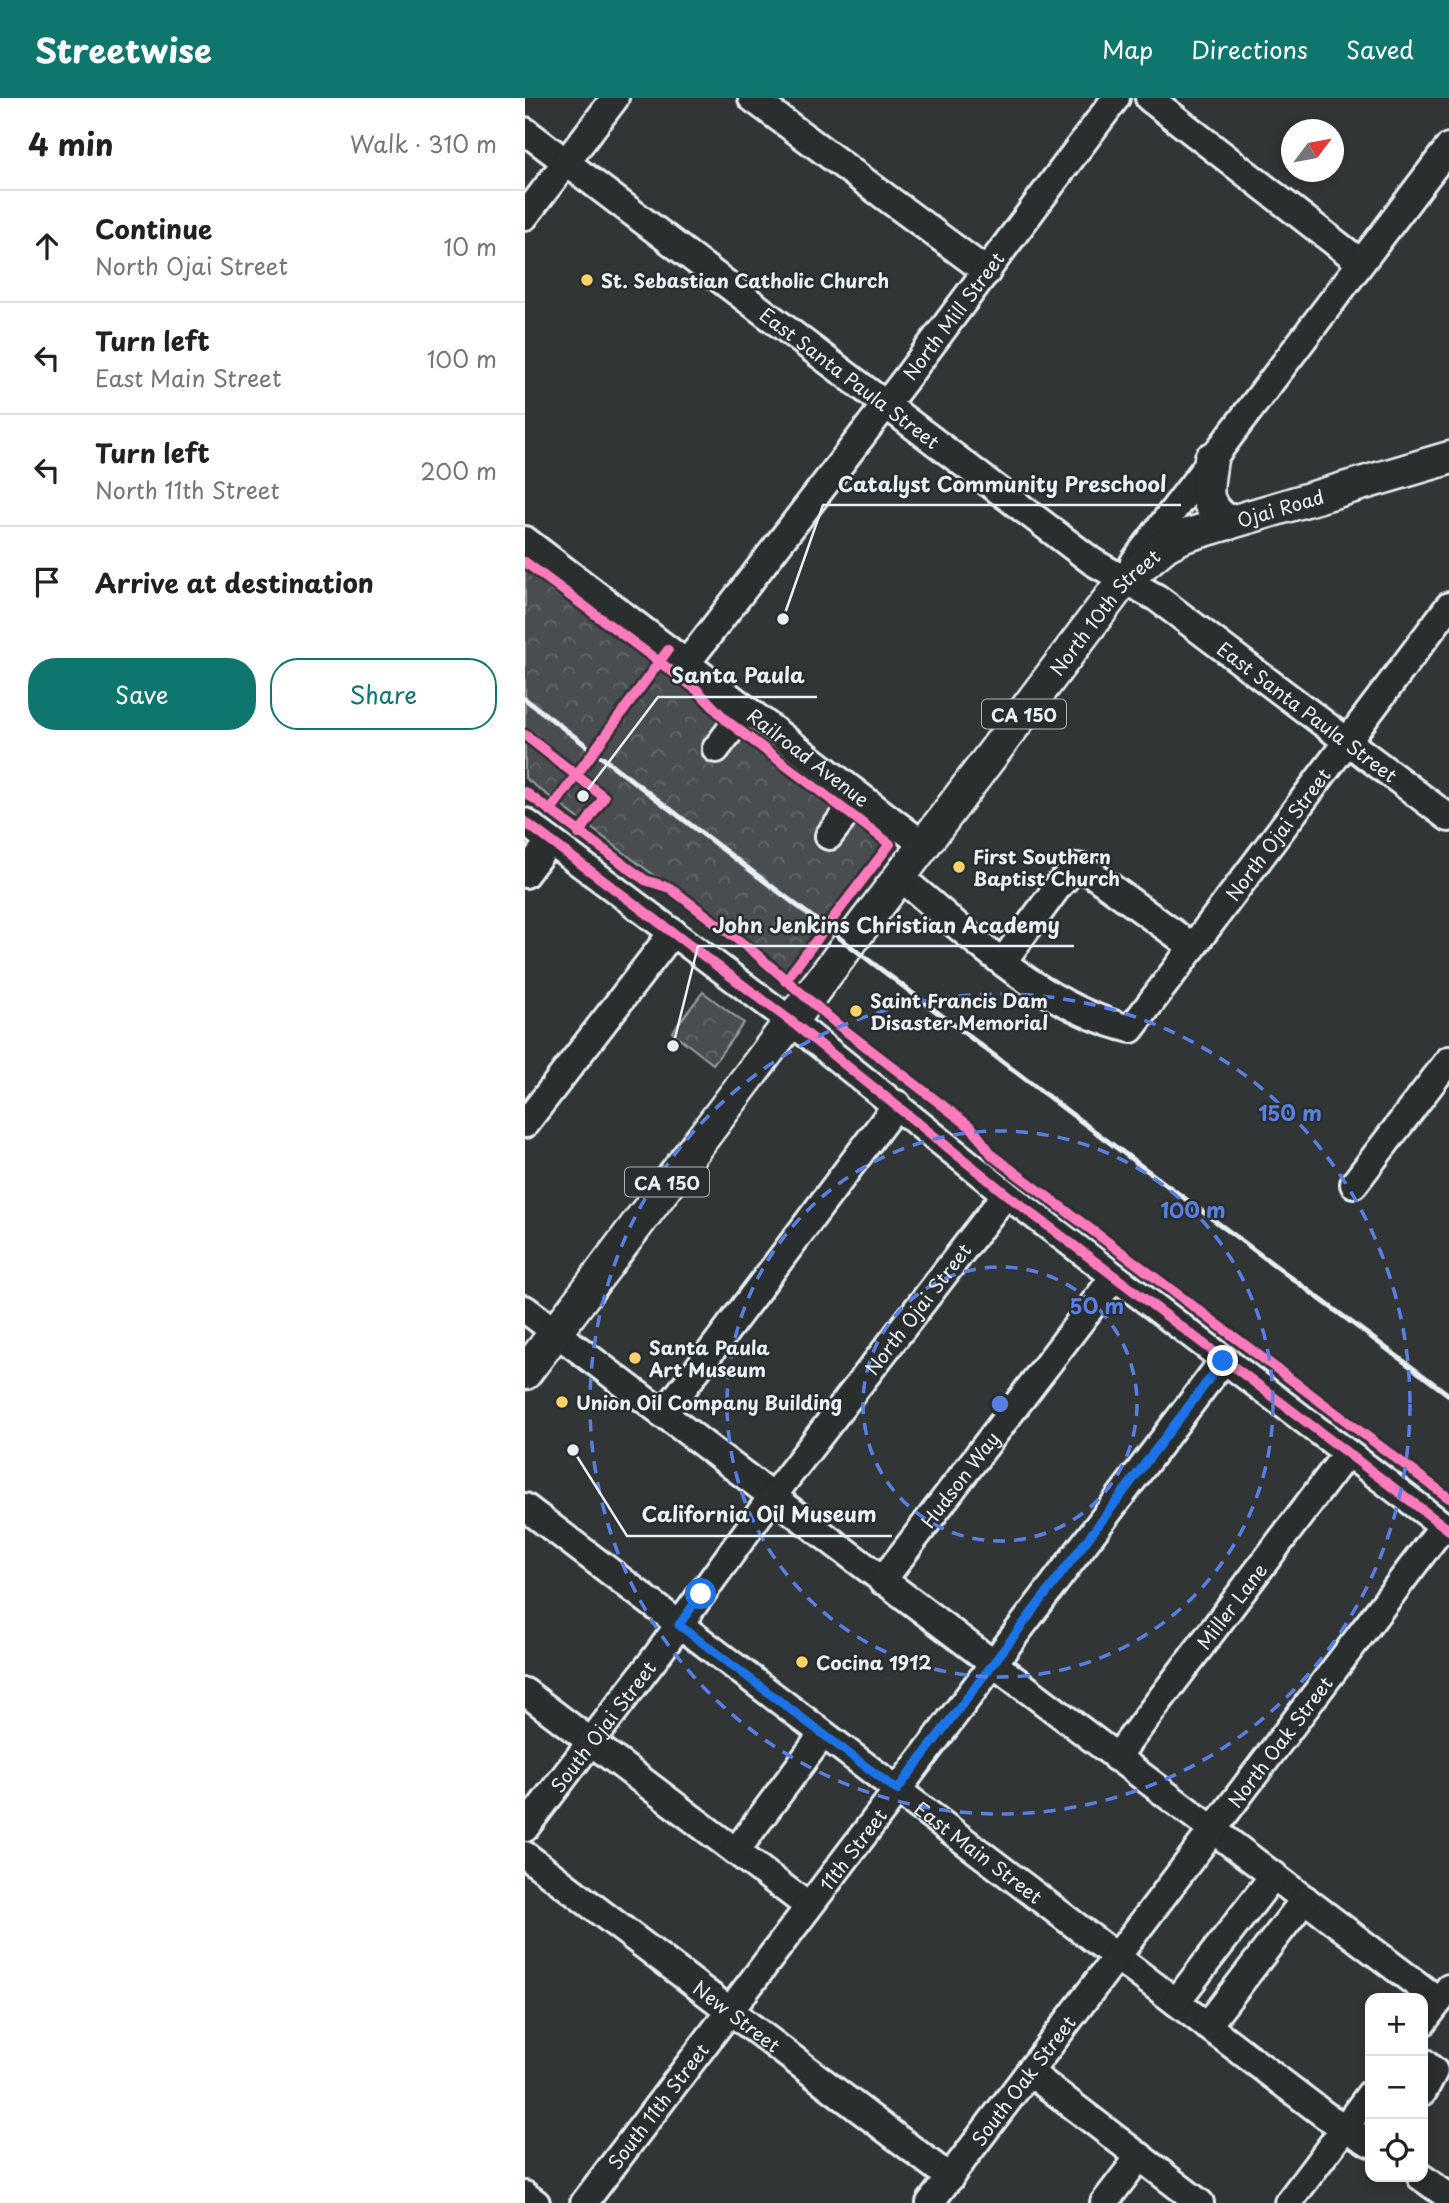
<!DOCTYPE html>
<meta charset="utf-8">
<style>
body{margin:0;font-family:"Playpen Sans",sans-serif;background:#f2f2f2;color:#202124}
.controls{position:absolute;right:21px;bottom:21px;display:grid;overflow:hidden;border-radius:14px;box-shadow:0 4px 10px #0003}
.controls button{width:63px;height:63px;display:grid;place-items:center;padding:0;border:0;border-bottom:2px solid #e0e0e0;background:#fff;color:#202124;font:35px sans-serif}
.compass{position:absolute;left:756px;top:21px;width:63px;height:63px;border-radius:50%;background:#fff;box-shadow:0 4px 10px #0003;rotate:58deg}
.stop{position:absolute;width:21px;height:21px;margin:-16px;border:5px solid #1a73e8;border-radius:50%;background:#fff}
.stop.end{background:#1a73e8;border-color:#fff;box-shadow:0 2px 7px #0008}
.list{margin:0;padding:0;list-style:none}
h2{display:flex;justify-content:space-between;align-items:center;height:91px;margin:0;padding:0 28px;font-size:30px}
h2 small{font-size:23px;font-weight:400;color:#757577}
.list li{display:grid;grid-template-columns:46px 1fr auto;gap:21px;align-items:center;box-sizing:border-box;height:112px;padding:0 28px;border-top:2px solid #e0e0e0}
.list b{display:block;font-size:26px;white-space:nowrap}
.list p{margin:0;font-size:23px;white-space:nowrap;color:#757577}
.list em{font-size:23px;font-style:normal;color:#757577}
.actions{display:flex;gap:14px;padding:21px 28px}
.actions a{flex:1;padding:16px 0;border:2px solid #0f766e;border-radius:28px;text-align:center;font-size:24px;color:#0f766e}
.actions .main{background:#0f766e;color:#fff}
.icon{flex:none;width:38px;height:38px;fill:none;stroke:currentColor;stroke-width:2;stroke-linecap:round;stroke-linejoin:round}
.map{position:relative;flex:none;width:924px;height:2105px;overflow:hidden}
header{display:flex;align-items:center;gap:42px;box-sizing:border-box;height:98px;padding:0 35px;background:#0f766e;color:#fff}
header strong{font-size:33px}
nav{display:flex;gap:38px;margin-inline-start:auto;font-size:24px}
main{display:flex}
aside{flex:1;background:#fff}
.map>svg:first-child{display:block}
</style>
<header>
<strong>Streetwise</strong>
<nav><a>Map</a><a>Directions</a><a>Saved</a></nav>
</header>
<main>
<aside>
<h2>4 min<small>Walk · 310 m</small></h2>
<ul class="list">
<li><svg class="icon" aria-label="ahead" viewBox="0 0 24 24"><path d="M12 20V5M6 11l6-6 6 6"/></svg><div><b>Continue</b><p>North Ojai Street</p></div><em>10 m</em></li>
<li><svg class="icon" aria-label="left" viewBox="0 0 24 24"><path d="M17 20v-9H6M10 6l-5 5 5 5"/></svg><div><b>Turn left</b><p>East Main Street</p></div><em>100 m</em></li>
<li><svg class="icon" aria-label="left" viewBox="0 0 24 24"><path d="M17 20v-9H6M10 6l-5 5 5 5"/></svg><div><b>Turn left</b><p>North 11th Street</p></div><em>200 m</em></li>
<li><svg class="icon" aria-label="arrive" viewBox="0 0 24 24"><path d="M6 21V4h12l-3 4 3 4H6"/></svg><div><b>Arrive at destination</b></div></li>
</ul>
<div class="actions"><a class="main">Save</a><a>Share</a></div>
</aside>
<div class="map">
<svg width="924" height="2105" viewBox="0 0 924 2105">
<defs>
<pattern id="park-crowns" width="20" height="18" patternUnits="userSpaceOnUse" patternTransform="scale(1.75)"><rect width="20" height="18" fill="#494d4f"/><path d="M2 6a3 3 0 1 1 6 0M12 15a3 3 0 1 1 6 0" fill="none" stroke="#636769"/></pattern>
</defs>
<rect width="100%" height="100%" fill="#323536"/>
<filter id="ink" filterUnits="userSpaceOnUse"><feTurbulence type="fractalNoise" baseFrequency=".0143" numOctaves="2"/><feDisplacementMap in="SourceGraphic" scale="14" xChannelSelector="R" yChannelSelector="G"/><feConvolveMatrix kernelMatrix="1 2 1 2 8 2 1 2 1" color-interpolation-filters="sRGB"/></filter>
<g filter="url(#ink)">
<g fill="url(#park-crowns)" stroke="#989fa4" stroke-width="2">
<polygon points="0,469 182,607 200,625 361,744 260,876 0,680"/>
<polygon points="178,894 219,925 188,966 147,934"/>
</g>
<g fill="none" stroke-linecap="round" stroke-linejoin="round">
<g stroke="#e8f1f8" stroke-width="32">
<g id="minor">
<polyline points="227,0 462,174"/>
<polyline points="624,0 835,164"/>
<path id="s1" d="M0,33L568,464L632,500L924,720"/>
<polyline points="0,118 90,0"/>
<path id="s2" d="M0,442L400,748"/>
<polyline points="609,464 924,49"/>
<path id="s3" d="M161,566L379,283L591,0"/>
<polyline points="191,651 220,613"/>
<polyline points="0,724 267,924 481,1096 924,1432"/>
<polyline points="304,738 333,700"/>
<polyline points="0,776 25,743"/>
<path id="s4" d="M375,779C444,836 516,909 606,931L924,508"/>
<polyline points="479,862 534,787 552,769 559,770 668,849"/>
<polyline points="0,1026 148,834"/>
<polyline points="829,1086 924,962"/>
<polyline points="0,1211 914,1903"/>
<polyline points="138,1317 372,1006"/>
<path id="s5" d="M0,1409L801,2018L845,2045"/>
<path id="s6" d="M357,1483L589,1179"/>
<polyline points="0,1594 283,1808"/>
<path id="s7" d="M591,1660L822,1355"/>
<path id="s8" d="M0,1730L133,1556L247,1399L481,1096"/>
<polyline points="211,1753 298,1636"/>
<path id="s9" d="M0,1757L425,2080"/>
<polyline points="651,1904 749,1777"/>
<polyline points="898,1924 924,1890"/>
<polyline points="682,1928 780,1801"/>
<polyline points="898,1964 909,1973 898,1994"/>
<polyline points="504,1974 675,2105"/>
<polyline points="896,2079 924,2099"/>
<polyline points="0,2097 11,2105"/>
<path id="s10" d="M59,2105L698,1263"/>
<path id="s11" d="M405,2105L918,1428"/>
<polyline points="579,2105 615,2058"/>
<polyline points="763,2105 845,1996"/>
</g>
</g>
<g stroke="#e8f1f8" stroke-width="37">
<g id="major">
<path d="M686,361C682,393 675,404 704,425"/>
<path id="s12" d="M0,1275L598,483L641,447L659,438L924,360"/>
</g>
</g>
<use href="#minor" stroke="#2a2d2e" stroke-width="26"/>
<use href="#major" stroke="#2a2d2e" stroke-width="32"/>
<polyline stroke="#e8f1f8" stroke-width="5" points="0,601 545,1015 924,1297"/>
<g stroke="#2a2d2e" stroke-width="15">
<g id="cycleway">
<polyline points="0,464 172,592 202,623 365,746 260,883"/>
<polyline points="0,637 79,699 54,736"/>
<polyline points="0,694 120,782 145,790 230,855 313,927 447,1030 468,1058 924,1400"/>
<polyline points="25,713 143,552"/>
<polyline points="0,724 267,924 481,1096 924,1432"/>
</g>
</g>
<use href="#cycleway" stroke="#fd7abc" stroke-width="10"/>
</g>
</g>
<g fill="none" stroke-linecap="round" stroke-linejoin="round" filter="url(#ink)">
<polyline stroke="#1a73e8" stroke-width="9" points="176,1496 154,1527 372,1692 698,1263"/>
</g>
<g fill="none" stroke="#5a7fe2" stroke-width="3.5" stroke-dasharray="12 9">
<circle cx="475" cy="1306" r="137"/>
<circle cx="475" cy="1306" r="273"/>
<circle cx="475" cy="1306" r="410"/>
</g>
<g fill="#ffd166" stroke="#2a2d2e" stroke-width="2.5">
<circle cx="62" cy="182" r="7"/>
<circle cx="434" cy="769" r="7"/>
<circle cx="331" cy="913" r="7"/>
<circle cx="110" cy="1260" r="7"/>
<circle cx="37" cy="1304" r="7"/>
<circle cx="277" cy="1564" r="7"/>
</g>
<g text-anchor="middle" dominant-baseline="central" stroke-width="5" stroke-linejoin="round" paint-order="stroke">
<g fill="#2a2d2e" stroke="#afb6bb" stroke-width="2">
<rect x="457" y="601.5" width="84" height="29" rx="5"/>
<rect x="100" y="1069.5" width="84" height="29" rx="5"/>
</g>
<g font-size="18" font-weight="bold" fill="#e8f1f8">
<text x="499" y="616">CA 150</text>
<text x="142" y="1084">CA 150</text>
</g>
<g font-size="19" font-weight="bold" fill="#e8f1f8" stroke="#2a2d2e" text-anchor="start">
<text x="76" y="182">St. Sebastian Catholic Church</text>
<text x="448" y="758">First Southern<tspan x="448" dy="22">Baptist Church</tspan></text>
<text x="345" y="902">Saint Francis Dam<tspan x="345" dy="22">Disaster Memorial</tspan></text>
<text x="124" y="1249">Santa Paula<tspan x="124" dy="22">Art Museum</tspan></text>
<text x="51" y="1304">Union Oil Company Building</text>
<text x="291" y="1564">Cocina 1912</text>
</g>
<g font-size="19" fill="#e8f1f8" stroke="#2a2d2e">
<text stroke="none"><textPath href="#s3" startOffset="439">North Mill Street</textPath></text>
<text stroke="none"><textPath href="#s1" startOffset="408">East Santa Paula Street</textPath></text>
<text stroke="none"><textPath href="#s12" startOffset="1169">Ojai Road</textPath></text>
<text stroke="none"><textPath href="#s12" startOffset="957">North 10th Street</textPath></text>
<text stroke="none"><textPath href="#s1" startOffset="975">East Santa Paula Street</textPath></text>
<text stroke="none"><textPath href="#s2" startOffset="357">Railroad Avenue</textPath></text>
<text stroke="none"><textPath href="#s4" startOffset="523">North Ojai Street</textPath></text>
<text stroke="none"><textPath href="#s8" startOffset="651">North Ojai Street</textPath></text>
<text stroke="none"><textPath href="#s6" startOffset="128">Hudson Way</textPath></text>
<text stroke="none"><textPath href="#s7" startOffset="191">Miller Lane</textPath></text>
<text stroke="none"><textPath href="#s8" startOffset="128">South Ojai Street</textPath></text>
<text stroke="none"><textPath href="#s11" startOffset="579">North Oak Street</textPath></text>
<text stroke="none"><textPath href="#s10" startOffset="444">11th Street</textPath></text>
<text stroke="none"><textPath href="#s5" startOffset="570">East Main Street</textPath></text>
<text stroke="none"><textPath href="#s9" startOffset="266">New Street</textPath></text>
<text stroke="none"><textPath href="#s11" startOffset="154">South Oak Street</textPath></text>
<text stroke="none"><textPath href="#s10" startOffset="122">South 11th Street</textPath></text>
</g>
</g>
<circle cx="475" cy="1306" r="10" fill="#5a7fe2" stroke="#2a2d2e" stroke-width="3.5"/>
<g font-size="21" text-anchor="middle" font-weight="bold" fill="#5a7fe2" stroke="#2a2d2e" stroke-width="5" stroke-linejoin="round" paint-order="stroke">
<text x="765" y="1023">150 m</text>
<text x="668" y="1120">100 m</text>
<text x="572" y="1216">50 m</text>
</g>
<path fill="none" stroke="#e8f1f8" stroke-width="2.5" d="M258 521L298 407H656M58 698L133 599H292M148 948L173 848H549M48 1352L102 1438H367"/>
<g fill="#e8f1f8" stroke="#2a2d2e" stroke-width="2.5">
<circle cx="258" cy="521" r="7"/>
<circle cx="58" cy="698" r="7"/>
<circle cx="148" cy="948" r="7"/>
<circle cx="48" cy="1352" r="7"/>
</g>
<g font-size="21" text-anchor="middle" font-weight="bold" fill="#e8f1f8" stroke="#2a2d2e" stroke-width="5" stroke-linejoin="round" paint-order="stroke">
<text x="477" y="394">Catalyst Community Preschool</text>
<text x="213" y="585">Santa Paula</text>
<text x="361" y="835">John Jenkins Christian Academy</text>
<text x="234" y="1424">California Oil Museum</text>
</g>
</svg>
<div class="controls">
<button>+</button>
<button>−</button>
<button><svg class="icon" aria-label="locate" viewBox="0 0 24 24"><circle cx="12" cy="12" r="6"/><path d="M12 2v4M12 18v4M2 12h4M18 12h4"/></svg></button>
</div>
<svg class="compass" viewBox="-18 -18 36 36"><path d="M0-13l5 13h-10z" fill="#e53935"/><path d="M0 13l5-13h-10z" fill="#757577"/></svg>
<div class="stop" style="left:176px;top:1496px"></div>
<div class="stop end" style="left:698px;top:1263px"></div>
</div>
</main>
